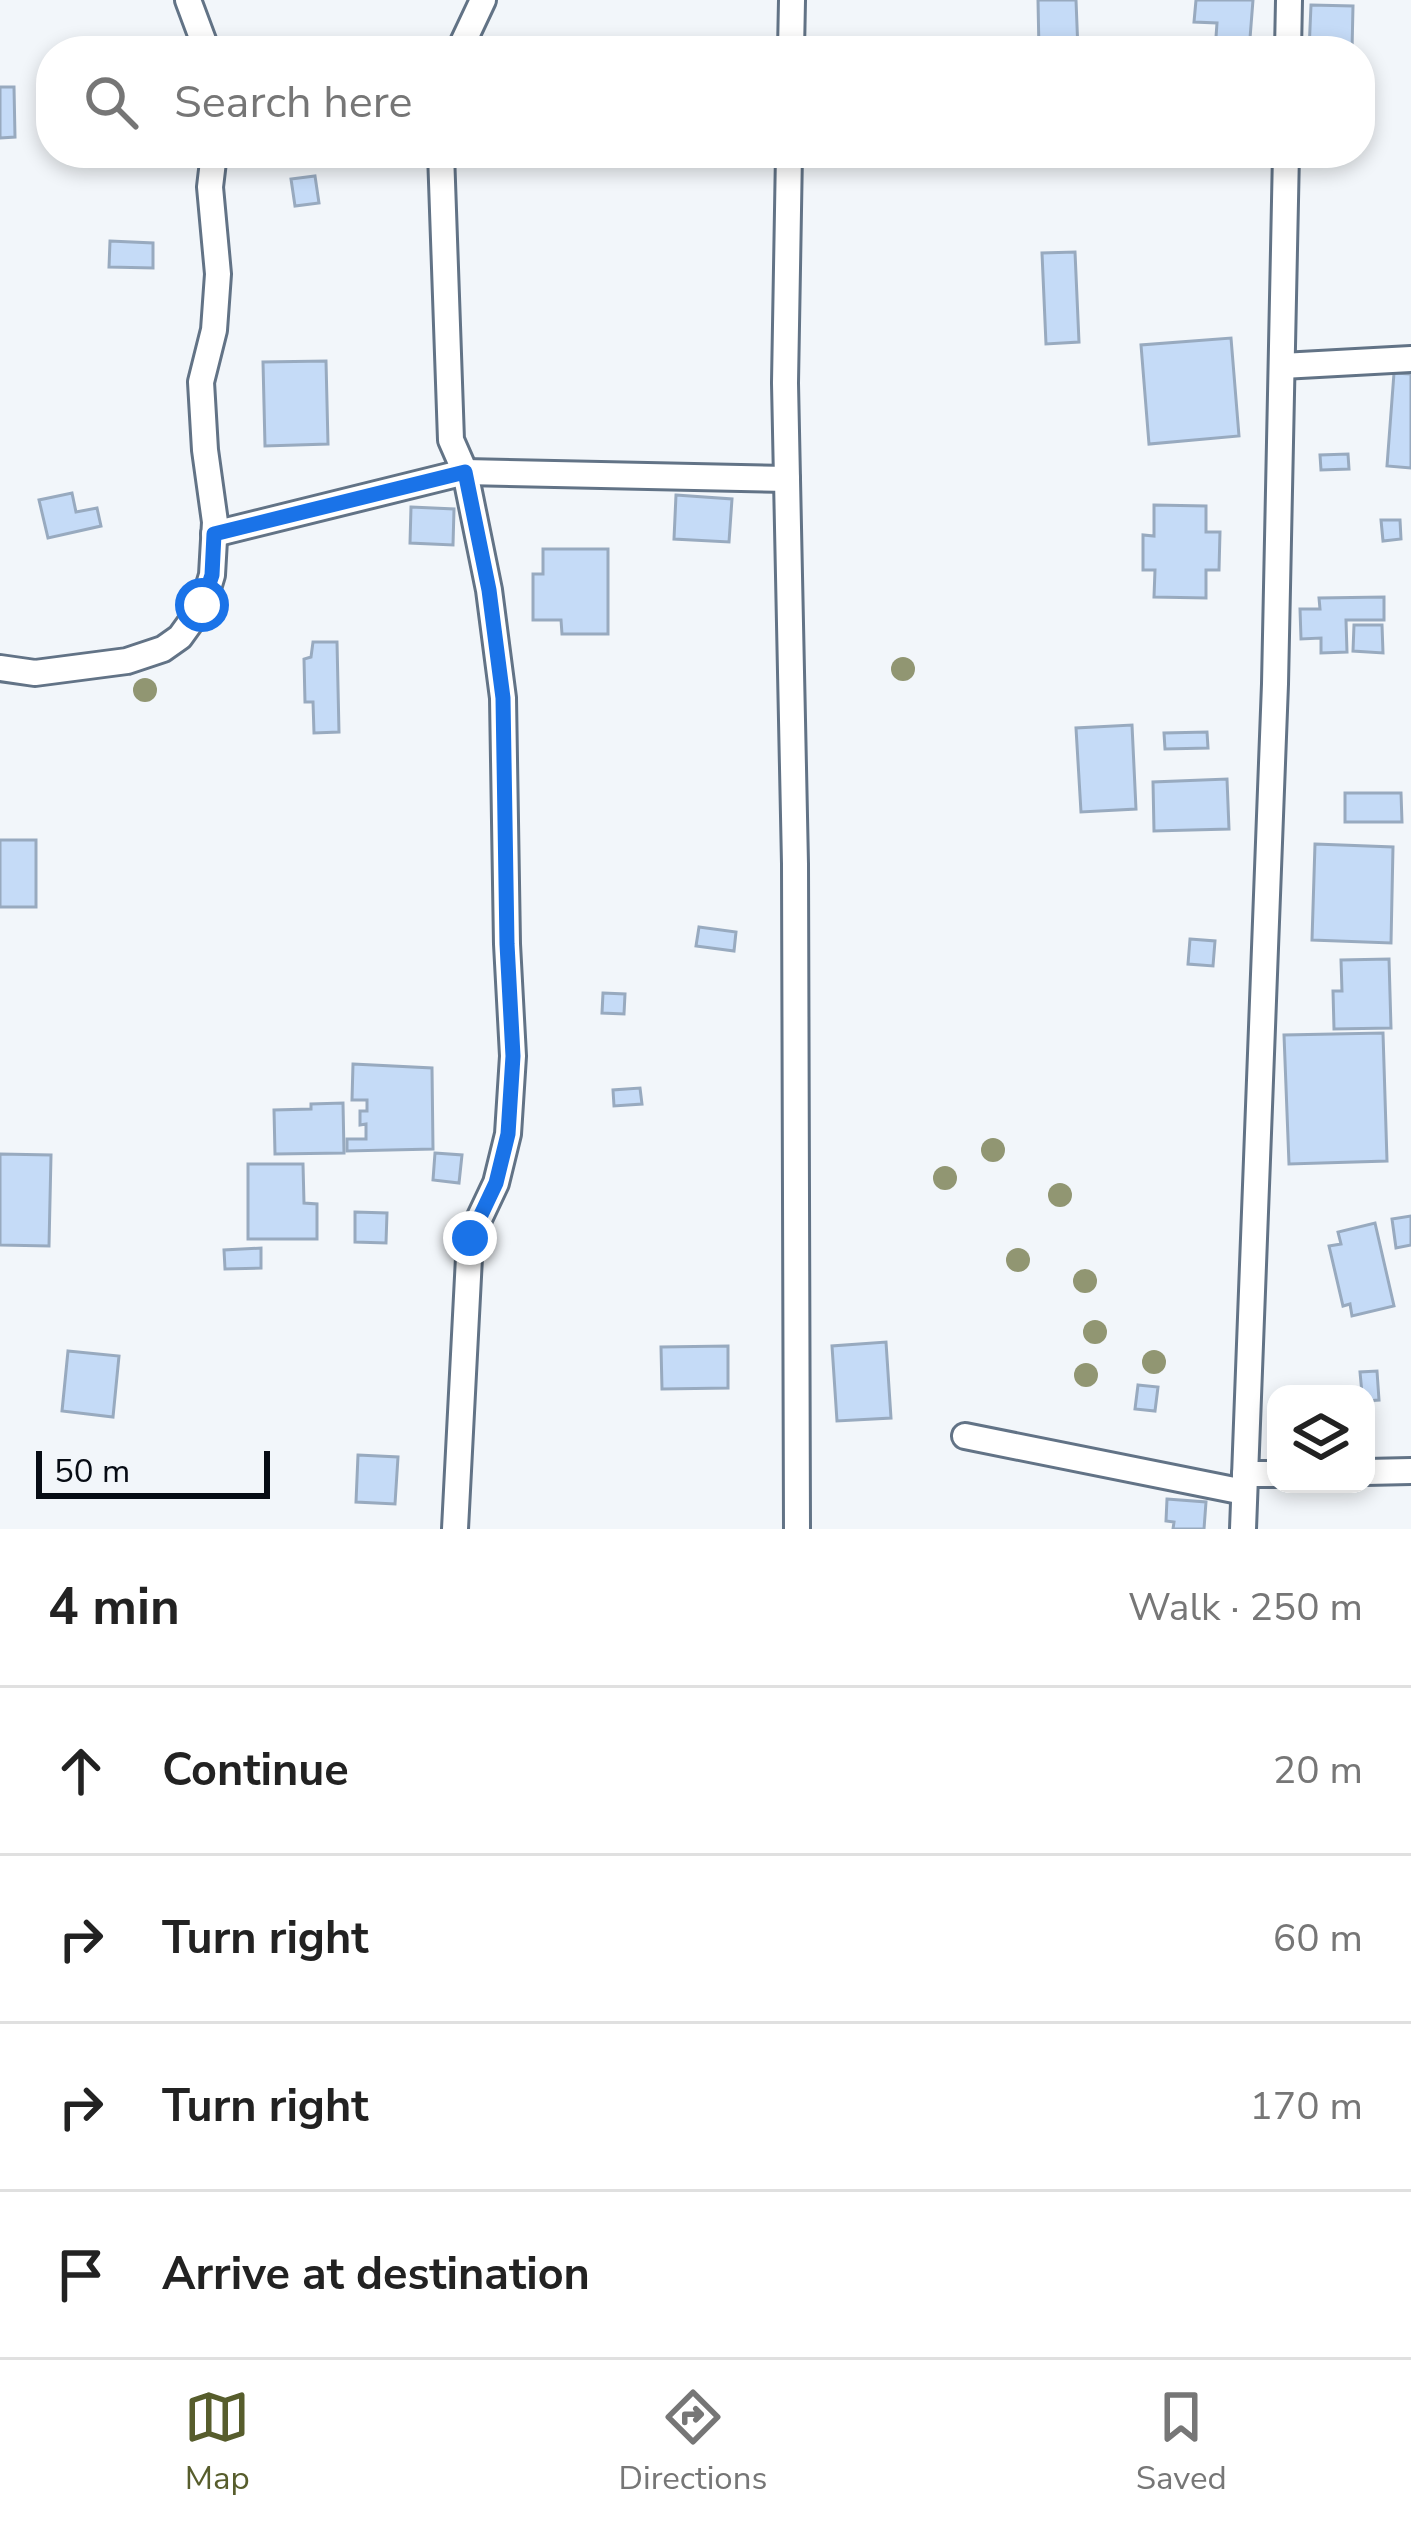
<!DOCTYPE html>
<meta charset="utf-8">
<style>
body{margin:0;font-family:"Nunito Sans",sans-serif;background:#f2f2f2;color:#222}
.controls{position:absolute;right:36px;bottom:36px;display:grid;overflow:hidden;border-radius:24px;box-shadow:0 6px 18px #0003}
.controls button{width:108px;height:108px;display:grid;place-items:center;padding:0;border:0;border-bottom:3px solid #e0e0e0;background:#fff;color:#222;font:60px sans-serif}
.scale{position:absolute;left:36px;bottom:30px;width:234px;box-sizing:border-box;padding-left:12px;border:6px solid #070c14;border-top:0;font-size:33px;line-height:42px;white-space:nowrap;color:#070c14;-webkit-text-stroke:9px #f2f6fa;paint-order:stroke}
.stop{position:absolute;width:36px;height:36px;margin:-27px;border:9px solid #1a73e8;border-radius:50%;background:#fff}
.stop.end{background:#1a73e8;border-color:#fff;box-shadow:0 3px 12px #0008}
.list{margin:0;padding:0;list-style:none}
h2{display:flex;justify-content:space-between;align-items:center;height:156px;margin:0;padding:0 48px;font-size:51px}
h2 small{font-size:39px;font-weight:400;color:#767676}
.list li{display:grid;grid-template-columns:78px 1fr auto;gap:36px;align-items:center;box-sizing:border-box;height:168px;padding:0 48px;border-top:3px solid #e0e0e0}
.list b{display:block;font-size:45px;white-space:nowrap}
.list em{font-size:39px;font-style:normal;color:#767676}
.icon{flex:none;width:66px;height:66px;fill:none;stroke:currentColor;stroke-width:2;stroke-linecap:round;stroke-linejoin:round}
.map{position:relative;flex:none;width:1411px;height:1529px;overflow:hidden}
.search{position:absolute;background:#fff;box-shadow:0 6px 18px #0003;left:36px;right:36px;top:36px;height:132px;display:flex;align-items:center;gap:30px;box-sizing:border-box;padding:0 42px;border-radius:48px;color:#767676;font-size:45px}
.sheet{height:828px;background:#fff}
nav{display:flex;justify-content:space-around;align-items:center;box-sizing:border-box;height:168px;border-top:3px solid #e0e0e0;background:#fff;font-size:33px;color:#767676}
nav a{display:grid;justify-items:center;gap:6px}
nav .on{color:#575d2c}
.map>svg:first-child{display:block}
</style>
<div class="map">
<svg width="1411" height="1529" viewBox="0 0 1411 1529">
<rect width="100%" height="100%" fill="#f2f6fa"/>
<g fill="#c5dbf7" stroke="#98aabf" stroke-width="3">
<polygon points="1038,0 1076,0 1078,51 1039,51"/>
<polygon points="1196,0 1253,0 1249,51 1215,51 1217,23 1194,22"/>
<polygon points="1311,5 1353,6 1352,51 1309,51"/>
<polygon points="0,87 14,87 15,137 0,138"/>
<polygon points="315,176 319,203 295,206 291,179"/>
<polygon points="110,241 153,243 153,268 109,267"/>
<polygon points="1075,252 1079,342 1046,344 1042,253"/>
<polygon points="1231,338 1239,436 1149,444 1141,345"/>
<polygon points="326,361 328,444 265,446 263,362"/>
<polygon points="1394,373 1411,374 1411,468 1387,466"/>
<polygon points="1348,454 1349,469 1321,470 1320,455"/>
<polygon points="72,493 76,512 97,508 101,526 48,538 39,500"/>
<polygon points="676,495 732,499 729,542 674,539"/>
<polygon points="1154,505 1206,506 1206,532 1220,532 1219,570 1206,570 1206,598 1154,597 1155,570 1143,570 1143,535 1154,536"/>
<polygon points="411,507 454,509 453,545 410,543"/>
<polygon points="1381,520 1400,520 1401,539 1383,541"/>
<polygon points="543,549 608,549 608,634 562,634 561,620 533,620 533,574 543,574"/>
<polygon points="1384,597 1384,620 1346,620 1347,652 1321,653 1321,638 1301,639 1300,609 1320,609 1319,598"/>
<polygon points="1354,625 1382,625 1383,653 1353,651"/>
<polygon points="313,642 337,642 339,732 314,733 313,702 305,702 304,659 311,657"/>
<polygon points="1132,725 1136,809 1081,812 1076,728"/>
<polygon points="1207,732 1208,748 1165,749 1164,733"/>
<polygon points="1227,779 1229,829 1154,831 1153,782"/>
<polygon points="1345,793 1401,793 1402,822 1345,822"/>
<rect x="0" y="840" width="36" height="67"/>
<polygon points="1315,844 1393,847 1391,943 1312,940"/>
<polygon points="699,927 736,932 734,951 696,946"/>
<polygon points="1190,939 1215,941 1213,966 1188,964"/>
<polygon points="1389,959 1391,1028 1334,1029 1333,991 1342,991 1341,960"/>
<polygon points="603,993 625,994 624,1014 602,1013"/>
<polygon points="1383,1033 1387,1161 1289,1164 1284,1035"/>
<polygon points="353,1064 432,1068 433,1149 347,1151 347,1139 366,1139 366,1124 360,1125 360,1111 367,1111 367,1100 352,1100"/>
<polygon points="640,1088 642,1104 614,1106 613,1090"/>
<polygon points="343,1103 344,1153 275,1154 274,1110 311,1109 311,1104"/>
<polygon points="435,1153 462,1155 459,1183 433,1180"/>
<polygon points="0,1154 51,1155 49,1246 0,1245"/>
<polygon points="248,1164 303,1164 304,1203 317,1204 317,1239 248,1239"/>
<polygon points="355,1212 387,1213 386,1243 355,1242"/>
<polygon points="1411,1216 1411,1245 1396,1248 1392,1219"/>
<polygon points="1375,1223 1394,1306 1352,1316 1350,1304 1343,1306 1329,1246 1341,1244 1338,1232"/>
<polygon points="261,1248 261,1268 225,1269 224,1250"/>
<polygon points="886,1342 891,1418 837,1421 832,1346"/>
<polygon points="728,1346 728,1388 662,1389 661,1347"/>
<polygon points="68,1351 119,1356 113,1417 62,1411"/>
<polygon points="1377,1371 1379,1400 1366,1401 1366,1394 1362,1394 1360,1372"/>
<polygon points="1138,1385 1158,1387 1155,1411 1135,1409"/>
<polygon points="358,1455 398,1457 395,1504 356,1502"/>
<polygon points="1167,1499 1206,1502 1204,1529 1173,1529 1174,1522 1166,1521"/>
</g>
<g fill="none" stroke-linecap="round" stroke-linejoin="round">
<g stroke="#627386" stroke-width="30">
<g id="street">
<polyline points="188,0 207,51"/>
<polyline points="459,51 483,0"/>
<polyline points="791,51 792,0"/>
<polyline points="1288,51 1289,0"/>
<polyline points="441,153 451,440 465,472 489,590 503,698 507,944 513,1056 508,1134 496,1183 470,1238 455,1529"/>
<polyline points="789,153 785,383 795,864 797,1529"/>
<polyline points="1282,366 1411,359"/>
<polyline points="214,534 465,472 787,479"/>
<polyline points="0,668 35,673 127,661 163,649 180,637 203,605 212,575 215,522 205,450 201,382 214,330 218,274 210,187 214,153"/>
<polyline points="965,1436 1244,1492"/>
<polyline points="1366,1472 1411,1471"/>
<polyline points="1245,1474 1276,1474"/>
<polyline points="1243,1529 1275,684 1286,153"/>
</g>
</g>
<use href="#street" stroke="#fff" stroke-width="24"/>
</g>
<g fill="#919672">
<circle cx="903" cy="669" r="12"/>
<circle cx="145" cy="690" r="12"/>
<circle cx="993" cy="1150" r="12"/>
<circle cx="945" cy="1178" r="12"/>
<circle cx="1060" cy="1195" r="12"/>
<circle cx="1018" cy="1260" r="12"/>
<circle cx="1085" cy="1281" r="12"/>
<circle cx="1095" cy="1332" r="12"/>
<circle cx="1154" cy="1362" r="12"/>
<circle cx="1086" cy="1375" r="12"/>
</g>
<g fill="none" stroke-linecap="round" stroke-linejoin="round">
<polyline stroke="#1a73e8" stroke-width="15" points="202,605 212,575 214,534 465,472 489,590 503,698 507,944 513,1056 508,1134 496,1183 470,1238"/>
</g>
</svg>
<div class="controls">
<button><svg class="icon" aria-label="layers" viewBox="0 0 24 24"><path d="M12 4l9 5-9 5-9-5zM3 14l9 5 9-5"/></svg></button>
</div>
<div class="scale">50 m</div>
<div class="stop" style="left:202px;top:605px"></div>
<div class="stop end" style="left:470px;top:1238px"></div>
<div class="search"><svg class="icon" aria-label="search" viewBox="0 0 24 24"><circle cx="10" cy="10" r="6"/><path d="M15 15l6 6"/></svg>Search here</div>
</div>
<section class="sheet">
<h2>4 min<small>Walk · 250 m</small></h2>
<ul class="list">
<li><svg class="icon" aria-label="ahead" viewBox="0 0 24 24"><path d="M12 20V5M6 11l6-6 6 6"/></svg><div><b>Continue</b></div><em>20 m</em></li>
<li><svg class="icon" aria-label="right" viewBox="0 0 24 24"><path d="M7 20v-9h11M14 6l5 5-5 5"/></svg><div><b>Turn right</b></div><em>60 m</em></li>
<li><svg class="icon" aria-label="right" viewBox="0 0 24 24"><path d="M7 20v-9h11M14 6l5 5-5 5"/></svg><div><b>Turn right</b></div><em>170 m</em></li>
<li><svg class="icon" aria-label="arrive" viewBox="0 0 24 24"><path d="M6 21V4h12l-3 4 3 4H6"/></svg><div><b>Arrive at destination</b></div></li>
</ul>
</section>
<nav>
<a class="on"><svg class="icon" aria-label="map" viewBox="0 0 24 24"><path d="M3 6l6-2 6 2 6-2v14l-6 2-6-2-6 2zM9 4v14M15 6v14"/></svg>Map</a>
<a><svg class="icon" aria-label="directions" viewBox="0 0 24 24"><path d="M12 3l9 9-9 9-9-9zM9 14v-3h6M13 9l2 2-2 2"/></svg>Directions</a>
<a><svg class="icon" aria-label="saved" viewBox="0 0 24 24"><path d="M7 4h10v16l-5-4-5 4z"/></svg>Saved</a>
</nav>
